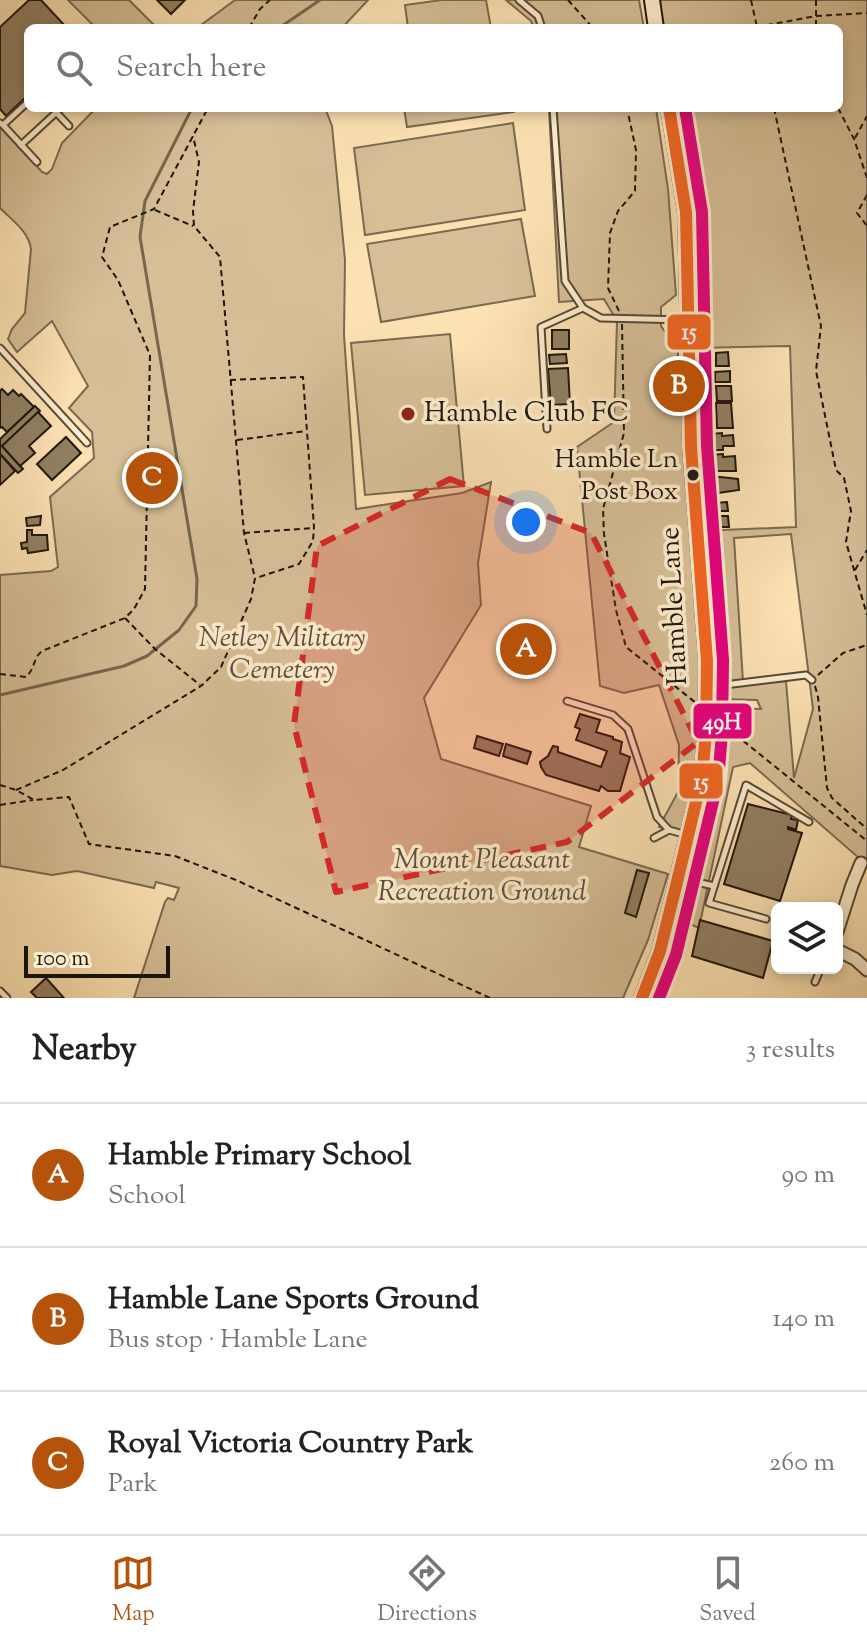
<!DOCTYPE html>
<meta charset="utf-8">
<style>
body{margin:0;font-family:"Sorts Mill Goudy",serif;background:#f2f2f2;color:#222}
.controls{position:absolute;right:24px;bottom:24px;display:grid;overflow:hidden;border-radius:12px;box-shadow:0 4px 12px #0003}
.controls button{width:72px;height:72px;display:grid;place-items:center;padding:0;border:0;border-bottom:2px solid #e0e0e0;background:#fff;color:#222;font:40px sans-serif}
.scale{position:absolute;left:24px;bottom:20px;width:146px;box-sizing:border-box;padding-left:8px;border:4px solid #1d150b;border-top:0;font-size:22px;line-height:28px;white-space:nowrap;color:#1d150b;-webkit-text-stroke:6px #fdeccd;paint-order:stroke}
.you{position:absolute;left:526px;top:522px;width:28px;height:28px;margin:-20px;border:6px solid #fff;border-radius:50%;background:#1a73e8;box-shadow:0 0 0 12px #1a73e833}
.badge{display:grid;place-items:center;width:52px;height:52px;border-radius:50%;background:#b45309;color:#fff;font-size:26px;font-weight:700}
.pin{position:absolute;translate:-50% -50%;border:4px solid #fff;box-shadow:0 2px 8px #0006}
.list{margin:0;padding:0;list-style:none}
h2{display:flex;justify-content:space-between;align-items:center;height:104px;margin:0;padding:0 32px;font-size:34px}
h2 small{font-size:26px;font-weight:400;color:#767676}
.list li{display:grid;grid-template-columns:52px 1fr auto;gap:24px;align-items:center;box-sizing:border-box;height:144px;padding:0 32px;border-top:2px solid #e0e0e0}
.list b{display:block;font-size:30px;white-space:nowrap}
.list p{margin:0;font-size:26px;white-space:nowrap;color:#767676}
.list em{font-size:26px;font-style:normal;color:#767676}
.icon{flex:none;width:44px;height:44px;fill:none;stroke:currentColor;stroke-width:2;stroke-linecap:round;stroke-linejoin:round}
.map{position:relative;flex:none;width:867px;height:998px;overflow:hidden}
.search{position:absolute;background:#fff;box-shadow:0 4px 12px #0003;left:24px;right:24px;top:24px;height:88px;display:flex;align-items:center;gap:20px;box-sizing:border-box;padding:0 28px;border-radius:12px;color:#767676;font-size:30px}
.sheet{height:536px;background:#fff}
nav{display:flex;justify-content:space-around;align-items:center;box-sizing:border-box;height:112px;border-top:2px solid #e0e0e0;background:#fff;font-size:22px;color:#767676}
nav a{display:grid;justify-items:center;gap:4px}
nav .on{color:#b45309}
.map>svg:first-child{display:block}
</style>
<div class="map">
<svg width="867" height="998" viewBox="0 0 867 998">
<rect width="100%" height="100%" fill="#fce1b2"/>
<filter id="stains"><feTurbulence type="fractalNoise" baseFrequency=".0025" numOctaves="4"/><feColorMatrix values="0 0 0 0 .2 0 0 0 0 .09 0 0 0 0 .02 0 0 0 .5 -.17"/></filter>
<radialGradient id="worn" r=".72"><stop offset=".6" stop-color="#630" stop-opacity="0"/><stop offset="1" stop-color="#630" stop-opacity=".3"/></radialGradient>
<g fill="#d6be96" stroke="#7a6a50" stroke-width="2" fill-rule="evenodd">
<polygon points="68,0 129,0 157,28 96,28"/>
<polygon points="235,0 368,0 342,28 197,28"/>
<polygon points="442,0 486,0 491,28 408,28 405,5"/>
<polygon points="506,0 639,0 644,28 534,28 531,21"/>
<path d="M659,0H867V865L750,763L733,767L699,928L690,924L685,915L700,839L659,827L678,792L679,745L659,685L624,693L600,686L577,447L614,422L617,321L604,299L559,302L549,108H656L668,189L676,295L661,307V326L678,350V375L691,447L698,531L796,527L790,346L698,348C697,267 686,188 674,108H839V28H663ZM791,534L813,709L794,778L786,681L743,682L734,538ZM711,672L717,679L721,699L757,700L761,709L707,708Z"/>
<path d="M96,108H325L332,126L345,260L344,335L356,509L462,493L491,482L478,563L481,605L424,698L441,759L591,806L579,847L668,874L648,940L623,998H134L165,902L168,898L174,900L179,888L156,882L154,888L77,871L52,875L0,866V575L51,571L58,567L50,497L94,458L92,432L69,408L88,386L52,321L17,352L8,339L12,329L25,313L31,249C29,232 12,220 0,208V125L42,172L47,174L52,169L62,143Z"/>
<polygon points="404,108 513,108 514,112 407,127"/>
<polygon points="513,123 525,210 365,235 354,148"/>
<polygon points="521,219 535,296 381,322 367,244"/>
<polygon points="450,334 464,486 365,495 351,343"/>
</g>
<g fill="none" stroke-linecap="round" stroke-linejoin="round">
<g stroke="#75664d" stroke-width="3">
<polyline points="279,28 320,0"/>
<polyline points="0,695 124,666 147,656 179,630 196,606 197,579 140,237 145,201 192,108"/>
</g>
</g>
<g fill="#917f62" stroke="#1d150b" stroke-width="2">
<polygon points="29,0 41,0 67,28 28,28 28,95 6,116 0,109 0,27"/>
<polygon points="157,0 185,0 171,14"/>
<rect x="552" y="330" width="17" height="19"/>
<polygon points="728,352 729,366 716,366 716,353"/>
<polygon points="566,354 567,363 550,364 549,355"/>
<polygon points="568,368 570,404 551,405 548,369"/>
<polygon points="730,371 730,382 715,382 715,372"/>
<polygon points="716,386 731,386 732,401 717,401"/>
<polygon points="2,389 8,395 13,390 19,396 21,394 34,407 7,432 2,427 0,428 0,391"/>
<polygon points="716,403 731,403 733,428 717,428"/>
<polygon points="35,406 40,411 2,446 23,469 18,473 0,454 0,439"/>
<polygon points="38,412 51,426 29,446 35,453 20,466 2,446"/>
<polygon points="722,433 722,436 733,435 734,446 723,446 723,450 711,450 710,434"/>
<polygon points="66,437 81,453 52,480 37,464"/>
<polygon points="0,454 15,471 0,485"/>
<polygon points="723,454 723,457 735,456 736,471 711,471 711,455"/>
<polygon points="711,476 738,479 739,490 711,494"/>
<polygon points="727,502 728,511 715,511 715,503"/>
<polygon points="41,516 40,525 27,526 26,518"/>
<polygon points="715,516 728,516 729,527 716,527"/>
<polygon points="27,530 32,530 32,535 47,535 48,550 28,553 27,548 22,549 21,543 27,542"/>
<polygon points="580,714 600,720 596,732 613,737 613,739 622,742 620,753 630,757 620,791 608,791 601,786 599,791 546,775 541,767 540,762 548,756 553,746 558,747 558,752 601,767 607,751 576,740 580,729 575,727"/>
<polygon points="477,736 503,744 499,756 474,748"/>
<polygon points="506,744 531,752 527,764 503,756"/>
<polygon points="748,804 792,815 791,819 798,820 796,830 788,827 788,829 802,833 780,901 724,884"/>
<polygon points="637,870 649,873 636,917 625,913"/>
<polygon points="700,920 773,941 763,978 692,956"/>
<polygon points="46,978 64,998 37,998 31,992"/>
</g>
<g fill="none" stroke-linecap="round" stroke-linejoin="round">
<g stroke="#554835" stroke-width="9">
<g id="lane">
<polyline points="519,0 538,16 542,28"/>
<polyline points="52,108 69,126"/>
<polyline points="553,108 565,281 583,308 601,318 688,320"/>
<polyline points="0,123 3,125 28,102"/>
<polyline points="3,125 37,162"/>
<polyline points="21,145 61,108"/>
<polyline points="0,348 87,443"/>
<polyline points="547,429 541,327 583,308"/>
<polyline points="708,687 806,675 812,680"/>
<polyline points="567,701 613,715 628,729 657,817 669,830 687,835"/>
<polyline points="654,838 669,830"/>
<polyline points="679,878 714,886"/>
<polyline points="766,919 709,903 746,785 809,822"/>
<polyline points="815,982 821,968"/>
<polyline points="0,991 7,998"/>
</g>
</g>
<g stroke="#554835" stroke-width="15">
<g id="street">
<polyline points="837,932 852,885 861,863"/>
<polyline points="837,950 855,959 867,970"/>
</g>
</g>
<g stroke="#1d150b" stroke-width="18">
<g id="secondary">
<polyline points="652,0 656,28"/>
<polyline points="642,998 660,951 678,878 702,777 706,733 707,661 691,447 686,212 669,108"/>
</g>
</g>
<g stroke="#1d150b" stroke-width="2" stroke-dasharray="6 4" stroke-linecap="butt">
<polyline points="568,0 593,28"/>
<polyline points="751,0 757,27"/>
<polyline points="816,0 816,28"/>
<polyline points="757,27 816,16 867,13"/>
<polyline points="249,28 260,9 270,0"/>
<polyline points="774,108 821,326 816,371 836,470 844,478 851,511 846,542 867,615"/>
<polyline points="838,108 854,139 867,178"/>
<polyline points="855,138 867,116"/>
<polyline points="867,195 857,213 867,226"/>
<polyline points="155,210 193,226"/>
<polyline points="619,311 608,288 610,233 618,211 635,191 636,150 627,108"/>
<polyline points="622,324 624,433 603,509 604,534 616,610 626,647 696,703"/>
<polyline points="230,380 303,377 314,527 313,541 299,564 256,578"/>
<polyline points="237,440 306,431"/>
<polyline points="244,533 313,528"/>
<polyline points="855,570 867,550"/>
<polyline points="125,618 155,649 200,685"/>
<polyline points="720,659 721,677"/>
<path d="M0,674L26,677C35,669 33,658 42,651L125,618L134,609L145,589L150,355L118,280L102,257L110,227L154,209L208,108"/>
<polyline points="818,675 843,653 867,645"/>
<polyline points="815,686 818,697 827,788 832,798 867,829"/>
<polyline points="720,722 867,841"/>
<polyline points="0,785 16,790 34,800 69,797 89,844 175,856 236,880 490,998"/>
<polyline points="16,790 63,770 201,686 221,667 251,599 255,578 244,533 220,257 194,226 193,211 199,162 193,136"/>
<polyline points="0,805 33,800"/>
<path d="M693,872C709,813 732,752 723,691"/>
<polyline points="686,899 690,886"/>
</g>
<use href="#lane" stroke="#fdeccd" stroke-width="5"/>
<use href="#street" stroke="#fdeccd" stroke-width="11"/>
<use href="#secondary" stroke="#fdeccd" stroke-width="14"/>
<g stroke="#fdeccd" stroke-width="18">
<polyline id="bus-1" points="642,998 660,951 678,878 702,777 706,733 707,661 691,447 686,212 669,108"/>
</g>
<g stroke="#fdeccd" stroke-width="18">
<polyline id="bus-2" points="659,998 676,955 718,781 722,733 723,660 707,446 702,212 685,108"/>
</g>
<use href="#bus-1" stroke="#f26522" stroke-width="12"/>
<use href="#bus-2" stroke="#e5007d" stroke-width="12"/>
</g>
<path fill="#d62828" fill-opacity="0.2" stroke="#d62828" stroke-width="6" stroke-dasharray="16 10" stroke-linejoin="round" d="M450,479L591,533L698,742L567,842L336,892L294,725L317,546Z"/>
<circle fill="#8f2418" stroke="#fdeccd" stroke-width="3" cx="408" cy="414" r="8"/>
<circle fill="#1d150b" stroke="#fdeccd" stroke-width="3" cx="693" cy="475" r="7"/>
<g text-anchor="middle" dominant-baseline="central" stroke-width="7" stroke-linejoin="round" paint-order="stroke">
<g font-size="26" fill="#1d150b" stroke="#fdeccd" text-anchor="end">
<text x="678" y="460">Hamble Ln<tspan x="678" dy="32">Post Box</tspan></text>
</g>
<g font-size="28" fill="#1d150b" stroke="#fdeccd" text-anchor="start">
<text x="424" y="414">Hamble Club FC</text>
</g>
<g font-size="28" fill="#1d150b" stroke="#fdeccd">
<text transform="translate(675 606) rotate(-93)">Hamble Lane</text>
</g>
<g font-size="28" font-style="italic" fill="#5e503c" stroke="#fdeccd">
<text x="282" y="639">Netley Military<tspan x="282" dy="32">Cemetery</tspan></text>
<text x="482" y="861">Mount Pleasant<tspan x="482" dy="32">Recreation Ground</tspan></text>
</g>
</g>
<g stroke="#fdeccd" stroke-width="3">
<rect x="666" y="313" width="46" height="38" rx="8" fill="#f26522"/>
<rect x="692" y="702" width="61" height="38" rx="8" fill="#e5007d"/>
<rect x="678" y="762" width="46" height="38" rx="8" fill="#f26522"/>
</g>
<g font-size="22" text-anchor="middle" font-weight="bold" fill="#fff">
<text x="689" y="339">15</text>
<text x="722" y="729">49H</text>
<text x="701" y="789">15</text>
</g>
<rect width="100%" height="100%" filter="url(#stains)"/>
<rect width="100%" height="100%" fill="url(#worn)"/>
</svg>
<div class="controls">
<button><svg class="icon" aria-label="layers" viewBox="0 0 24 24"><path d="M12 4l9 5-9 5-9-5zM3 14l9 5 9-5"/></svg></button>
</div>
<div class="scale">100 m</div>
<div class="you"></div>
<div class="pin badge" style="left:526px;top:649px">A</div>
<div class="pin badge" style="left:679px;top:386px">B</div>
<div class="pin badge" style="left:152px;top:478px">C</div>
<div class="search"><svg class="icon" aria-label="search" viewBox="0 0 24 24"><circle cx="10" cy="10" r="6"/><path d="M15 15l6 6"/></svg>Search here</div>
</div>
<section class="sheet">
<h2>Nearby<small>3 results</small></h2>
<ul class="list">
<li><span class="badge">A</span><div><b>Hamble Primary School</b><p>School</p></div><em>90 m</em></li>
<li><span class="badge">B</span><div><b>Hamble Lane Sports Ground</b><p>Bus stop · Hamble Lane</p></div><em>140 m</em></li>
<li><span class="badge">C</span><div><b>Royal Victoria Country Park</b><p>Park</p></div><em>260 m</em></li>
</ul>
</section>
<nav>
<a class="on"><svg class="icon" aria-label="map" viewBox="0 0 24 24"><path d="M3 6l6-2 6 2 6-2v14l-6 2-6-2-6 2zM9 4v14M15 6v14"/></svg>Map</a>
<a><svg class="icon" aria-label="directions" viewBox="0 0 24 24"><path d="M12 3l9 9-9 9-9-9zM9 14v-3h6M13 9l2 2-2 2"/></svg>Directions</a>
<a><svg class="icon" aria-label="saved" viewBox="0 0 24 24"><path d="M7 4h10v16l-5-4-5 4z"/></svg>Saved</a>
</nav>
